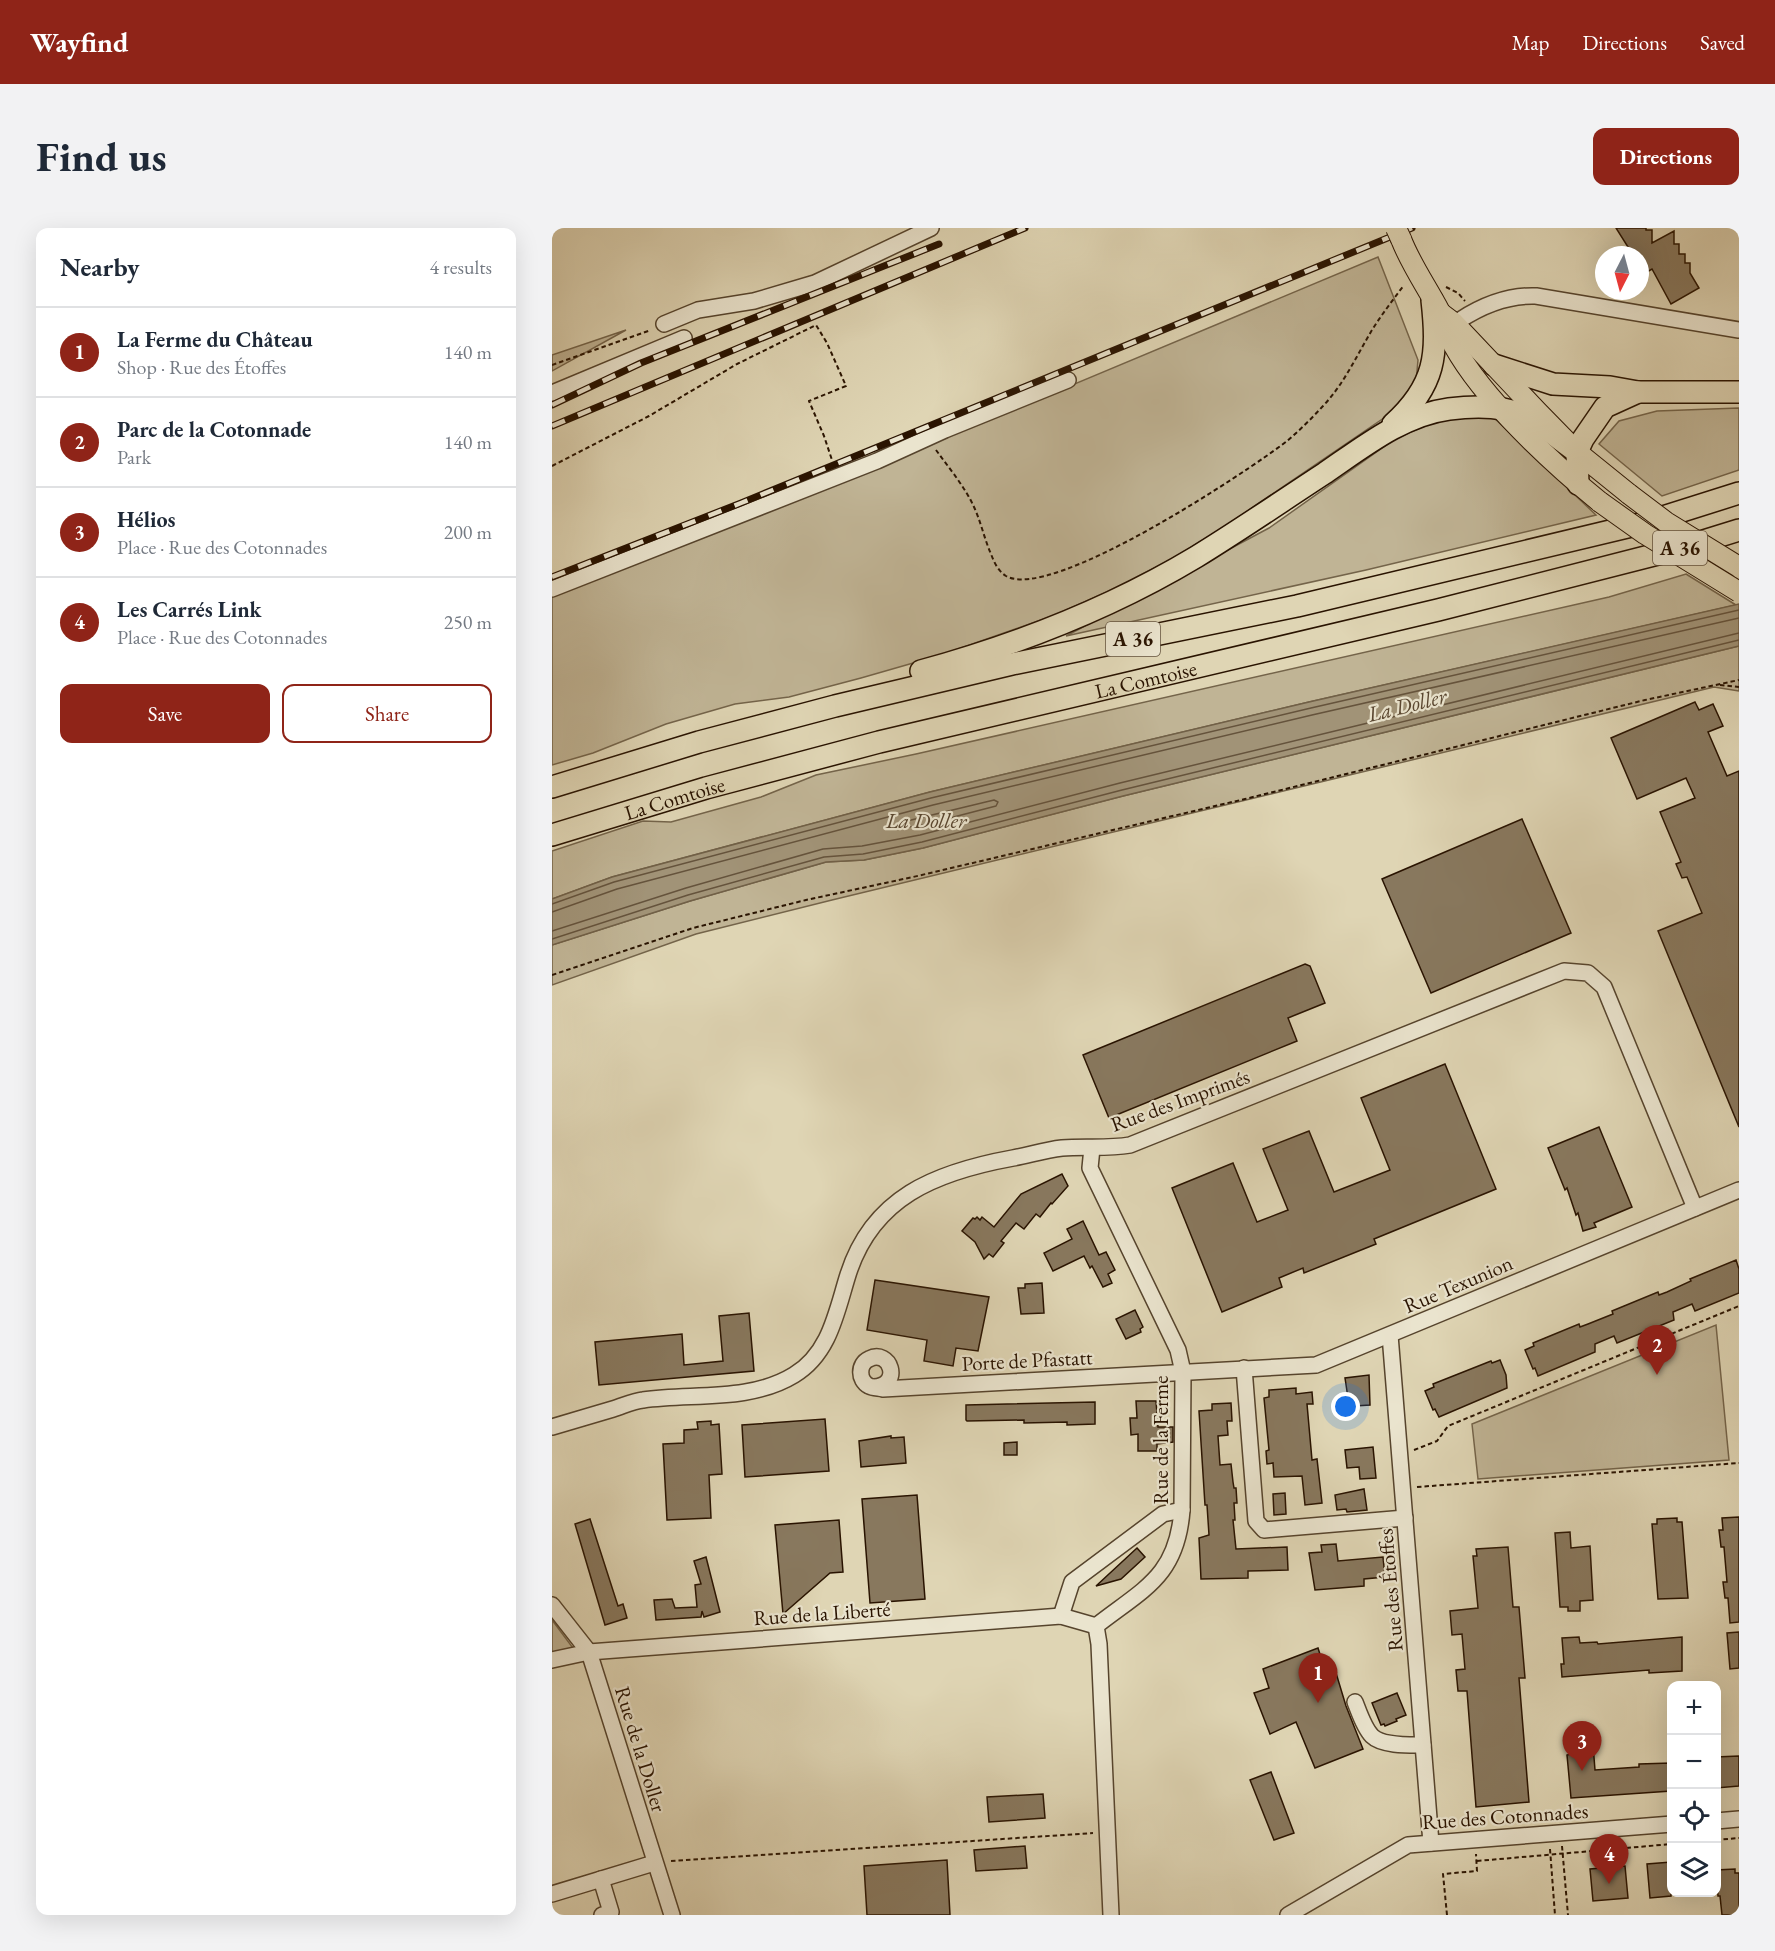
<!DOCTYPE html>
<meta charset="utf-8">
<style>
body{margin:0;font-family:"EB Garamond",serif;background:#f2f2f3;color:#1f2937}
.controls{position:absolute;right:18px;bottom:18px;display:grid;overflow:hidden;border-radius:12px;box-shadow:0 6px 24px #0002}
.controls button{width:54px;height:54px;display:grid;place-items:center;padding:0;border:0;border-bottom:2px solid #e0e1e3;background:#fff;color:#1f2937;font:30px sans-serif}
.compass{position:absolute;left:1043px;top:18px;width:54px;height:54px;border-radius:50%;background:#fff;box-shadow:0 6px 24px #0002;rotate:186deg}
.you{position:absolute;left:794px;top:1179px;width:21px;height:21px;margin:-15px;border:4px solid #fff;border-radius:50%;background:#1a73e8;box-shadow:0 0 0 9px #1a73e833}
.badge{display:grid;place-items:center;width:39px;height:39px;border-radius:50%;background:#8f2418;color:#fff;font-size:20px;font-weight:700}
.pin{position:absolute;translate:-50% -50px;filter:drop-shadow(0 2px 3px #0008)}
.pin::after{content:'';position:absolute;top:32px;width:21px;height:18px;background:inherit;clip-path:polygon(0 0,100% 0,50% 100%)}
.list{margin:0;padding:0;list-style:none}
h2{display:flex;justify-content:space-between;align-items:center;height:78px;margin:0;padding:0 24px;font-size:26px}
h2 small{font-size:20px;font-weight:400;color:#747a83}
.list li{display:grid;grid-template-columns:39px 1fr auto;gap:18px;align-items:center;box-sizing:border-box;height:90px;padding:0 24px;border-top:2px solid #e0e1e3}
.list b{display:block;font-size:22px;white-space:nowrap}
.list p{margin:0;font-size:20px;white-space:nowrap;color:#747a83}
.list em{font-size:20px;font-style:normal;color:#747a83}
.actions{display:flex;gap:12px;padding:18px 24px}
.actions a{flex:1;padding:14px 0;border:2px solid #8f2418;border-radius:12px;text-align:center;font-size:21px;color:#8f2418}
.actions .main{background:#8f2418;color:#fff}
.icon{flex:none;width:33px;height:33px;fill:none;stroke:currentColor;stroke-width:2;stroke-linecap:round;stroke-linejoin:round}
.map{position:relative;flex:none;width:1187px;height:1687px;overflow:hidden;border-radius:12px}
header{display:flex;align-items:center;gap:36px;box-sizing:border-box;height:84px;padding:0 30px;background:#8f2418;color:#fff}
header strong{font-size:28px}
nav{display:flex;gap:33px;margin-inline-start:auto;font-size:21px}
.intro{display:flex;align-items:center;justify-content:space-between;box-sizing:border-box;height:144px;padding:0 36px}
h1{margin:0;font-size:42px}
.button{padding:15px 27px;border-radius:12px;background:#8f2418;color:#fff;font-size:21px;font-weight:700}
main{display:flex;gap:36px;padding:0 36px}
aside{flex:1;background:#fff;border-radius:12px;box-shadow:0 6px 24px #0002}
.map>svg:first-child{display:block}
</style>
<header>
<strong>Wayfind</strong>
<nav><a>Map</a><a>Directions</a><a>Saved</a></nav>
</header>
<div class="intro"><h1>Find us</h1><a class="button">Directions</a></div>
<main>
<aside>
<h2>Nearby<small>4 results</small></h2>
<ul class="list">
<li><span class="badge">1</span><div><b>La Ferme du Château</b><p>Shop · Rue des Étoffes</p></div><em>140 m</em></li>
<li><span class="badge">2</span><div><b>Parc de la Cotonnade</b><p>Park</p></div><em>140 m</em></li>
<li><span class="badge">3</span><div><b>Hélios</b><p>Place · Rue des Cotonnades</p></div><em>200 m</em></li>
<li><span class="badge">4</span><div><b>Les Carrés Link</b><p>Place · Rue des Cotonnades</p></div><em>250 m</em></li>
</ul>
<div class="actions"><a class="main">Save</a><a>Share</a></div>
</aside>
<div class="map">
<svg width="1187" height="1687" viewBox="0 0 1187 1687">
<rect width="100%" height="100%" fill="#dfd5b4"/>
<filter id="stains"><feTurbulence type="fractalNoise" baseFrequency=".00333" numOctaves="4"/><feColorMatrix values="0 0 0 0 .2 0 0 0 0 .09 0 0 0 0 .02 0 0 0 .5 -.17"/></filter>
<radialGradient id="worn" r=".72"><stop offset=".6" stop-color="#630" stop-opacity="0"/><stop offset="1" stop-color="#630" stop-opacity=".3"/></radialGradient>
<g fill="#c0b495" stroke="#74644a" stroke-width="1.5">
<path d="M826,29l40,103 -2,22 -19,27 -176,120 -49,30 -65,33 -52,23 -114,40 -80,23 -72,19 -54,7 -69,20 -73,29 -41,12v-173l415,-163z"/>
<path d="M74,102l-74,41v-16z"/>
<path d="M1187,180v62l-77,26 -63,-52 20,-23 38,-10z"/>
<path d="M939,187l105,100 -230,55 -300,66 203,-108 126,-89 45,-20z"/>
<path d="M1134,346l50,31 -427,97 -379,90 -318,85 -60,22v-48l91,-30 28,1 90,-25 55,-22 100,-21 693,-157z"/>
<path d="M1187,418v45l-25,-4 -882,213 -136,34 -144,51v-40l138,-44 136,-39 38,-2 59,-12 200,-52z"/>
<path d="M1164,1097l13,135 -251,19 -6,-55z"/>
<path d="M0,1392l21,28 -21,6z"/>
</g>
<path fill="#a19377" stroke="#716047" stroke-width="1.5" d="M1187,376v42l-616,150 -200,52 -59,12 -38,2 -136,39 -138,44v-46l60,-22 318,-85 379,-90z"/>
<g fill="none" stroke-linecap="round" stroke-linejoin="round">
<g stroke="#65533c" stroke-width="1.5">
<path d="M442,572l4,2 -2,4 -77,20 -11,1 -3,-2 2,-4z"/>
<path d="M0,676l62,-22 317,-84 380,-90 428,-98"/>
<path d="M0,684l65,-23 316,-84 379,-90 427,-97"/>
<path d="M0,703l134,-43 137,-39 39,-3 58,-11 200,-52 619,-150"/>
<path d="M0,711l136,-44 136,-38 39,-3 59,-12 200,-52 617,-150"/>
</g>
</g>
<g fill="#88785e" stroke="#291300" stroke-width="1.5">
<path d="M1064,0h30v2h6v13l22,-12v13h5v10h6v9h5v10l9,15 -28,16 -19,-35 -12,7v-21h-7z"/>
<path d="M1143,474l4,8 14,-6 10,22 -15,6 19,44 12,-5v356l-81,-196 44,-18 -15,-36 -5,1 -6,-14 5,-2 -21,-50 35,-14 -9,-20 -49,21 -26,-61z"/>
<path d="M970,591l49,114 -140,60 -49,-114z"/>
<path d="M753,736l5,2 15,37 -37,15 9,23 -188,77 -26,-63z"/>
<path d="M893,836l51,125 -122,50 2,5 -72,29 -1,-5 -24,10 3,9 -60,25 -50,-124 61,-25 24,59 31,-12 -25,-61 46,-18 25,61 56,-22 -29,-72z"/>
<path d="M1047,899l33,80 -38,16 2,4 -13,4 -5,-18 -2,2 -9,-27 -2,2 -17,-42z"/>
<path d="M510,946l6,12 -16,18 -1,-1 -11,14 -4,-3 -12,15 -8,-6 -15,18 3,2 -11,14 -4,-3 -5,5 -9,-17 -13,-11 11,-13 2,1 2,-2 3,3 2,-3 12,10 27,-33z"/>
<path d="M531,993l16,34 7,-3 9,18 -7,4 4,9 -9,4 -11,-21 -2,2 -6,-12 -31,15 -9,-18 28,-14 -5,-10z"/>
<path d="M1184,1032l3,9v24l-44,18 -3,-7 -19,8 1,8 -57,23 -3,-7 -19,8v8l-57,24 -3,-8 -2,1 -8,-19 9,-4 -1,-3 46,-19 1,3 8,-3 25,-10 -1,-3 46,-19 1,3 8,-3 24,-11 -1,-2z"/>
<path d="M323,1052l114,17 -11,54 -22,-3 -3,18 -29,-5 3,-21 -60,-10z"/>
<path d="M490,1055l2,30 -23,1 -3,-26h7v-4z"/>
<path d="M583,1082l8,17 -3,2 1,3 -15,7 -10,-20z"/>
<path d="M197,1085l5,58 -155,14 -4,-43 87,-8 2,31 39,-4 -4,-45z"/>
<path d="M948,1132l6,15 1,13 -68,29 -4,-8 -2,1 -8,-19 9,-4 -1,-3 58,-23 1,2z"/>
<path d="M817,1147l1,30 -15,1 -1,-9 -6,1 -3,-20z"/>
<path d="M744,1160v6l16,-2 1,12h-6l5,56 5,-1 5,44 -17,2 -3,-29 -28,1 -1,-14 -6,1 -1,-13 3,-1 -5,-52 5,-1v-7z"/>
<path d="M584,1173h20l2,26h15v15l-16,2v7h-19v-17l-7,1 -1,-17h7z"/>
<path d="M543,1174v22l-28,1v-3l-43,1v-3l-57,1 -1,-1v-15z"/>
<path d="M679,1175l1,18h-5l1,14 -10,1 2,29 11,-1 2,18 1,6h2l1,15h-3l1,17h-2l3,29 51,-2 1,23 -40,1v7l-47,1 -2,-41 10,-3 -2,-30h-2l-6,-94 13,-1v-6z"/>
<path d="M273,1191l4,52 -84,6 -3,-52z"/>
<path d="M159,1193v4l8,-1 3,50 -13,1 2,43 -44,2 -4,-76 21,-1v-13l14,-1 -1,-7z"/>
<path d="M339,1208v2l13,-1 2,26 -45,4 -2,-26z"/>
<path d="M465,1214v13h-13v-12z"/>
<path d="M821,1219l3,31 -16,1 -1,-12 -12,1 -2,-18z"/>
<path d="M812,1261l3,21 -20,2 -1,-3 -9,1 -2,-15z"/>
<path d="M733,1265l1,21 -12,1 -1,-21z"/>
<path d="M365,1267l8,104 -55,4 -8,-104z"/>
<path d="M1187,1289v105l-9,1 -2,-25h-3l-2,-16h4l-3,-35h-3l-2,-17h4l-1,-12z"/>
<path d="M1125,1290v4h5l6,76 -30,1 -6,-75h5v-5z"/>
<path d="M38,1291l28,87 5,-2 4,14 -22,7 -30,-101z"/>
<path d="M287,1292l4,52 -13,1 -47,41 -8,-89z"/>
<path d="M1018,1304l1,16 19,-2 3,54 -13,1v10h-12v-4h-8l-5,-74z"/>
<path d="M784,1316l2,17 45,-4 2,20 -21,2v7l-49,4 -6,-37 13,-1 -1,-7z"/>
<path d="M956,1319l5,60h6l6,71h-6l10,124 -53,5 -9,-116h-9l-2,-21 9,-1 -3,-35 -10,1 -2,-24 28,-3 -5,-52h4l-1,-7z"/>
<path d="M585,1320l8,9 -24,22 -25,7z"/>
<path d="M154,1329l14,55 -16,5 -2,-6 -1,6 -45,3 -2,-20 18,-1 3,9 22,-1 -2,-22 6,-1 -7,-23z"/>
<path d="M1187,1404v36l-9,1 -3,-36z"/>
<path d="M1027,1409l1,6 17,-1 1,2 84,-7v34l-33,2v-3l-87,7 -1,-13h3l-2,-26z"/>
<path d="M766,1420l6,19 9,-4 13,43 17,43 -48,19 -19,-46 -26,12 -16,-41 15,-5 -6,-19z"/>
<path d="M845,1465l9,22 -10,4 1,2 -12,5 -1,-2 -3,1 -9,-22z"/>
<path d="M1041,1517l2,25 44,-3v-3l32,-1v28l-100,7 -4,-43 4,-1v-7z"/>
<path d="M1187,1528v30l-23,2v-31z"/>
<path d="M719,1544l23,61 -20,7 -24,-60z"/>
<path d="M491,1566l2,24 -56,4 -2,-25z"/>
<path d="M473,1618l2,22 -51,3 -2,-21z"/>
<path d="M395,1632l3,55h-83l-3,-49z"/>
<path d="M1119,1634v34l-21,2 -3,-34z"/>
<path d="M1073,1638l3,32 -35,3 -3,-32z"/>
<path d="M1183,1641v4h4v42h-17l-2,-19h-2l-2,-26z"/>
</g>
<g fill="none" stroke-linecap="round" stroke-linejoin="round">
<g stroke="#56442d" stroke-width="18">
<g id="minor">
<path d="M908,92c23,-15 48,-25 76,-24l203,34"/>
<path d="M112,96l34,-14 56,-9 61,-18 116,-55"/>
<path d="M0,165l132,-55"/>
<path d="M0,361l325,-128 68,-31 123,-50"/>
<path d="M540,920l-2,20 88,182 5,22 -1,138c-5,67 -39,79 -86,116l3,18 12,271"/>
<path d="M838,1107l41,508"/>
<path d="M692,1140l12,153 8,9 141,-12"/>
<path d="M322,1159c29,-2 16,-39 -5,-28 -11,5 -11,21 0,27 4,2 10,2 14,3l433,-24 423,-175"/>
<path d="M0,1199c20,-6 41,-12 61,-18 10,-3 20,-8 30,-9 50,-7 107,2 151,-25 35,-21 42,-61 53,-97 24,-81 89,-106 166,-120 16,-3 32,-8 49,-10 22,-2 45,1 68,-3l434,-174 24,2 16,14 91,221"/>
<path d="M0,1377l37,47 83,263"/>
<path d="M509,1388l11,-34 91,-68 19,-4"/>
<path d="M0,1432l37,-8 472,-36 35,10"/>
<path d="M803,1474c4,10 9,26 17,34 10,10 38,9 51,9"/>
<path d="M1164,1593l23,-2"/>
<path d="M49,1651l10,33 -9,3"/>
<path d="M0,1666l102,-31"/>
<path d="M736,1687l120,-70 264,-21"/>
</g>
</g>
<g stroke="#291300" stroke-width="22">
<g id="major">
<path d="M849,11c10,26 26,48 39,73 6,10 8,23 14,34 30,54 98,117 146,156"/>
<path d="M890,86l12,9 83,88 40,41 52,42"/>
</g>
</g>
<g stroke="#291300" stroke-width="24">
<g id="highway">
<path d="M942,137l59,19 57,3 28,5h101"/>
<path d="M841,196c43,-39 45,-70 39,-124"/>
<path d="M1026,256l-1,-32 6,-13 22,-32 33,-15"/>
<path d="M369,443c95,-26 190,-63 275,-114 44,-27 86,-56 129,-84 38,-26 78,-58 124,-64 24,-3 54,-4 76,7 18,9 35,24 52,36"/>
<path d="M0,559l147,-45 136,-36 177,-42 285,-58 347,-83 95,-30"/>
<path id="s1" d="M0,607l154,-47 173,-46 559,-132 243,-62 58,-18"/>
</g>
</g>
<g stroke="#291300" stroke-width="2" stroke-dasharray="4.5 3" stroke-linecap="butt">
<path d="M894,59l12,6 7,8"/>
<path d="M0,137l99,-35"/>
<path d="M384,222c13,18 29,37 38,57 7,15 10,31 17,47 3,8 7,17 15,22 45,26 241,-104 281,-135 13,-11 25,-23 36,-35 21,-22 34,-51 49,-76 10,-16 21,-30 32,-45"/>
<path d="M0,238l97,-50 88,-52 79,-39 11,18 19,43 -37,15 15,35 8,24"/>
<path d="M1168,457l19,2"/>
<path d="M0,747l141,-47 113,-28 107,-23 332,-78 400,-99 94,-20"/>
<path d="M862,1222l23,-9 11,-15 291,-120"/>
<path d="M865,1259l322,-24"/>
<path d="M1164,1612l23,-2"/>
<path d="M1010,1618l6,69"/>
<path d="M998,1621l5,66"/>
<path d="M119,1633l422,-28"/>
<path d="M925,1633l195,-17"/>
<path d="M895,1687l-4,-41 34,-3 -1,-17"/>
</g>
<use href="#minor" stroke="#eae4ce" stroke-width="15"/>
<use href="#major" stroke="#dfd5b4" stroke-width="20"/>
<use href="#highway" stroke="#dfd5b4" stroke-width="21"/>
<g stroke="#291300" stroke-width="7">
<g id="rail">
<path d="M0,177l89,-42 298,-119"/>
<path d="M0,198l473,-198"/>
<path d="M0,349l189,-74 671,-275"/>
</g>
</g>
<use href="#rail" stroke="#eae4ce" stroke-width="4.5" stroke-dasharray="14" stroke-linecap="butt"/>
<g stroke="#291300" stroke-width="22" stroke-linecap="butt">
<g id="major-bridge">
<path d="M844,0l5,11"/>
<path d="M1077,266l37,28 73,45"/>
<path d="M1048,274l45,32 94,58"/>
</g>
</g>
<use href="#major-bridge" stroke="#dfd5b4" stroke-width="20"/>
</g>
<g text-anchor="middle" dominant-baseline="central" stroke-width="4.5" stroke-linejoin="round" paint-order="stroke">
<g fill="#eae4ce" stroke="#63523e" stroke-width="1.5">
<rect x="1101" y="303" width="54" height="34" rx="4.5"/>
<rect x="554" y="394" width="54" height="34" rx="4.5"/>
</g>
<g font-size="20" font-weight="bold" fill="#291300">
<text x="1128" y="320">A 36</text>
<text x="581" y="411">A 36</text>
</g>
<g font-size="21" fill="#291300" stroke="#eae4ce">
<text stroke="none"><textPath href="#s1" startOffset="614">La Comtoise</textPath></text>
<text stroke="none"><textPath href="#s1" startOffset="128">La Comtoise</textPath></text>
<text transform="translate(628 872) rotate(-20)">Rue des Imprimés</text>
<text transform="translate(906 1056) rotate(-23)">Rue Texunion</text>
<text transform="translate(475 1132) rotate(-3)">Porte de Pfastatt</text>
<text transform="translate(608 1212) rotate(-90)">Rue de la Ferme</text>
<text transform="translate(838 1362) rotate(-95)">Rue des Étoffes</text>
<text transform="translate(270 1385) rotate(-4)">Rue de la Liberté</text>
<text transform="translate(89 1521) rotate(73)">Rue de la Doller</text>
<text transform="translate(953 1588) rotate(-4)">Rue des Cotonnades</text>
</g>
<g font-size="22" font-style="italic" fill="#594630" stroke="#eae4ce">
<text transform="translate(855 477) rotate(-14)">La Doller</text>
<text x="374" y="592">La Doller</text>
</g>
</g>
<rect width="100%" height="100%" filter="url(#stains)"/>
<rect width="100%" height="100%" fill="url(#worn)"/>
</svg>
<div class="controls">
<button>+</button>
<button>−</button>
<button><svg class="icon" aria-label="locate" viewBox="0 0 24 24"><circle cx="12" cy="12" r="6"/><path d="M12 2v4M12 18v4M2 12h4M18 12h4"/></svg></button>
<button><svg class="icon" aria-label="layers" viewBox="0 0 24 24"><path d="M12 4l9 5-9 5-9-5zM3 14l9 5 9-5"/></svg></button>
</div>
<svg class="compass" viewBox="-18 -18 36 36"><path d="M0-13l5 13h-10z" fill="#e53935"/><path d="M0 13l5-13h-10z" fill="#747a83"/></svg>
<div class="you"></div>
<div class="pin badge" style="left:766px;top:1475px">1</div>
<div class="pin badge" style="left:1105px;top:1147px">2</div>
<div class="pin badge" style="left:1030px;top:1543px">3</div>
<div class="pin badge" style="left:1057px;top:1656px">4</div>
</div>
</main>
